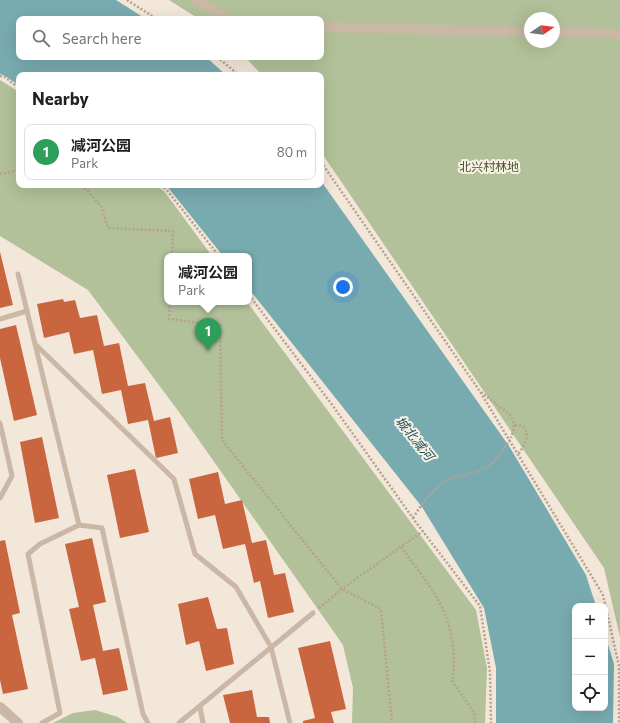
<!DOCTYPE html>
<meta charset="utf-8">
<style>
body{margin:0;font-family:Commissioner,"Noto Sans SC",sans-serif;background:#f6f6f6;color:#202124}
.controls{position:absolute;right:12px;bottom:12px;display:grid;overflow:hidden;border-radius:8px;box-shadow:0 4px 16px #0002}
.controls button{width:36px;height:36px;display:grid;place-items:center;padding:0;border:0;border-bottom:1px solid #e0e0e0;background:#fff;color:#202124;font:20px sans-serif}
.compass{position:absolute;left:524px;top:12px;width:36px;height:36px;border-radius:50%;background:#fff;box-shadow:0 4px 16px #0002;rotate:77deg}
.you{position:absolute;left:343px;top:287px;width:14px;height:14px;margin:-10px;border:3px solid #fff;border-radius:50%;background:#1a73e8;box-shadow:0 0 0 6px #1a73e833}
.badge{display:grid;place-items:center;width:26px;height:26px;border-radius:50%;background:#1a73e8;color:#fff;font-size:13px;font-weight:700}
.pin{position:absolute;translate:-50% -33px;filter:drop-shadow(0 1px 2px #0008)}
.pin::after{content:'';position:absolute;top:21px;width:14px;height:12px;background:inherit;clip-path:polygon(0 0,100% 0,50% 100%)}
.popup{position:absolute;left:164px;top:253px;width:88px;height:52px;box-sizing:border-box;display:grid;place-content:center;border-radius:8px;background:#fff;filter:drop-shadow(0 1px 3px #0005);font-size:13px;white-space:nowrap;color:#757577}
.popup b{font-size:15px;color:#202124}
.popup::after{content:'';position:absolute;left:50%;top:100%;margin-left:-8px;border:8px solid transparent;border-top-color:#fff}
.list{margin:0;padding:0;list-style:none}
h2{display:flex;justify-content:space-between;align-items:center;height:52px;margin:0;padding:0 16px;font-size:17px}
h2 small{font-size:13px;font-weight:400;color:#757577}
.list li{display:grid;grid-template-columns:26px 1fr auto;gap:12px;align-items:center;box-sizing:border-box;height:56px;margin:0 8px 8px;padding:0 8px;border:1px solid #e0e0e0;border-radius:8px}
.list b{display:block;font-size:15px;white-space:nowrap}
.list p{margin:0;font-size:13px;white-space:nowrap;color:#757577}
.list em{font-size:13px;font-style:normal;color:#757577}
.icon{flex:none;width:22px;height:22px;fill:none;stroke:currentColor;stroke-width:2;stroke-linecap:round;stroke-linejoin:round}
.map{position:relative;flex:none;width:620px;height:723px;overflow:hidden}
.search{position:absolute;background:#fff;box-shadow:0 4px 16px #0002;left:16px;top:16px;width:308px;height:44px;display:flex;align-items:center;gap:10px;box-sizing:border-box;padding:0 14px;border-radius:8px;color:#757577;font-size:15px}
.panel{position:absolute;background:#fff;box-shadow:0 4px 16px #0002;left:16px;top:72px;width:308px;height:116px;border-radius:8px}
.map>svg:first-child{display:block}
</style>
<div class="map">
<svg width="620" height="723" viewBox="0 0 620 723">
<rect width="100%" height="100%" fill="#f2e7d9"/>
<g fill="#b2c199" fill-rule="evenodd">
<path d="M169,0h451v637l-16,-69 -283,-416v-77h-59l-17,-18h76v-38h-122zM530,18h24v24h-24z"/>
<path d="M0,80l19,12v93h136l9,6 48,65h-45v46h80l229,308 11,58 -2,55h-133l1,-35 -10,-43 -164,-233 -91,-122 -88,-54z"/>
<path d="M95,710l23,7 9,6h-74l20,-10z"/>
</g>
<g fill="#78abb0">
<path d="M0,0h116l30,19h-127v38h187l20,18h-207v10l-14,-9 -5,-2z"/>
<path d="M321,181l188,265 77,129 10,31h-21v102h30v-73l9,29 -1,59h-117v-55l-12,-60 -62,-101 -173,-218v-33h-26l-57,-71h155z"/>
</g>
<g fill="#c96640">
<path d="M0,252l13,53 -13,3z"/>
<path d="M63,299l1,3 11,-2 5,18 17,-3 7,31 15,-3 9,43 17,-3 9,38 16,-4 8,36 -22,5 -8,-38 -20,4 -7,-34 -19,4 -9,-44 -19,4 -5,-22 -25,6 -7,-34z"/>
<path d="M16,325l21,90 -23,6 -14,-63v-29z"/>
<path d="M42,437l17,81 -24,5 -15,-81z"/>
<path d="M135,469l14,63 -29,6 -13,-63z"/>
<path d="M218,472l7,32 17,-4 10,43 14,-3 8,35 11,-2 9,39 -26,6 -8,-37 -6,2 -9,-39 -22,5 -8,-34 -17,4 -9,-40z"/>
<path d="M92,538l14,64 -13,3 10,46 16,-3 9,42 -25,5 -8,-37 -14,3 -12,-52 10,-2 -14,-63z"/>
<path d="M5,540l15,73 -8,2 16,74 -25,5 -3,-14v-139z"/>
<path d="M208,597l9,32 10,-1 7,36 -28,7 -7,-30 -13,4 -8,-41z"/>
<path d="M330,641l16,68 -15,3 3,11h-31v-2l12,-3 -17,-70z"/>
<path d="M252,690l5,27h12l1,6h-40l-7,-28z"/>
</g>
<g fill="none" stroke-linecap="round" stroke-linejoin="round">
<g stroke="#b6a18f" stroke-width="2.5" stroke-dasharray="2 2" stroke-linecap="butt">
<path d="M127,0l30,19"/>
<path d="M217,57l22,18"/>
<path d="M0,76l5,1 14,11"/>
<path d="M321,162l158,228 124,205 16,71v57"/>
<path d="M0,174l19,-4"/>
<path d="M82,185l19,21 7,22 65,3 -1,25"/>
<path d="M161,185l5,4 53,67"/>
<path d="M249,295l84,111 82,115 65,85 10,66 1,51"/>
<path d="M170,302l-1,17 51,6 2,115 120,149 39,20 11,114"/>
<path d="M481,392l29,23c6,8 4,14 1,23"/>
<path d="M515,425c19,0 11,20 3,29"/>
<path d="M413,518c10,-16 20,-30 38,-40"/>
<path d="M401,547c15,21 34,43 44,67 8,20 11,47 7,67l22,31 1,11"/>
<path d="M319,608l23,-19 81,-58"/>
</g>
<g stroke="#cab7a5" stroke-width="5">
<path d="M18,274l61,251 23,3 41,186 5,9"/>
<path d="M0,319l27,-8"/>
<path d="M36,345l138,134 21,75 41,33 35,60 19,76"/>
<path d="M0,423l12,53 -12,22"/>
<path d="M200,707l3,16"/>
<path d="M42,723l18,-10 -32,-159 12,-10 39,-19"/>
<path d="M179,723l134,-110"/>
</g>
<g stroke="#cab7a5" stroke-width="10">
<path d="M196,0l31,19"/>
<path d="M321,27l209,5"/>
<path d="M554,32l66,2"/>
<path d="M0,707l18,16"/>
</g>
<path stroke="#b6a18f" stroke-width="2.5" stroke-dasharray="2 2" stroke-linecap="butt" d="M451,478c36,-8 39,-7 60,-40"/>
</g>
<g text-anchor="middle" dominant-baseline="central" stroke-width="4" stroke-linejoin="round" paint-order="stroke">
<g font-size="12" fill="#43542a" stroke="#faf1e6">
<text x="489" y="166">北兴村林地</text>
</g>
<g font-size="13" font-style="italic" fill="#1b5258" stroke="#faf1e6">
<text transform="translate(415 438) rotate(51)">城北减河</text>
</g>
</g>
</svg>
<div class="controls">
<button>+</button>
<button>−</button>
<button><svg class="icon" aria-label="locate" viewBox="0 0 24 24"><circle cx="12" cy="12" r="6"/><path d="M12 2v4M12 18v4M2 12h4M18 12h4"/></svg></button>
</div>
<svg class="compass" viewBox="-18 -18 36 36"><path d="M0-13l5 13h-10z" fill="#e53935"/><path d="M0 13l5-13h-10z" fill="#757577"/></svg>
<div class="you"></div>
<div class="pin badge" style="left:208px;top:351px;background:#2e9e5b">1</div>
<div class="popup"><b>减河公园</b>Park</div>
<div class="search"><svg class="icon" aria-label="search" viewBox="0 0 24 24"><circle cx="10" cy="10" r="6"/><path d="M15 15l6 6"/></svg>Search here</div>
<section class="panel">
<h2>Nearby<small></small></h2>
<ul class="list">
<li><span class="badge" style="background:#2e9e5b">1</span><div><b>减河公园</b><p>Park</p></div><em>80 m</em></li>
</ul>
</section>
</div>
